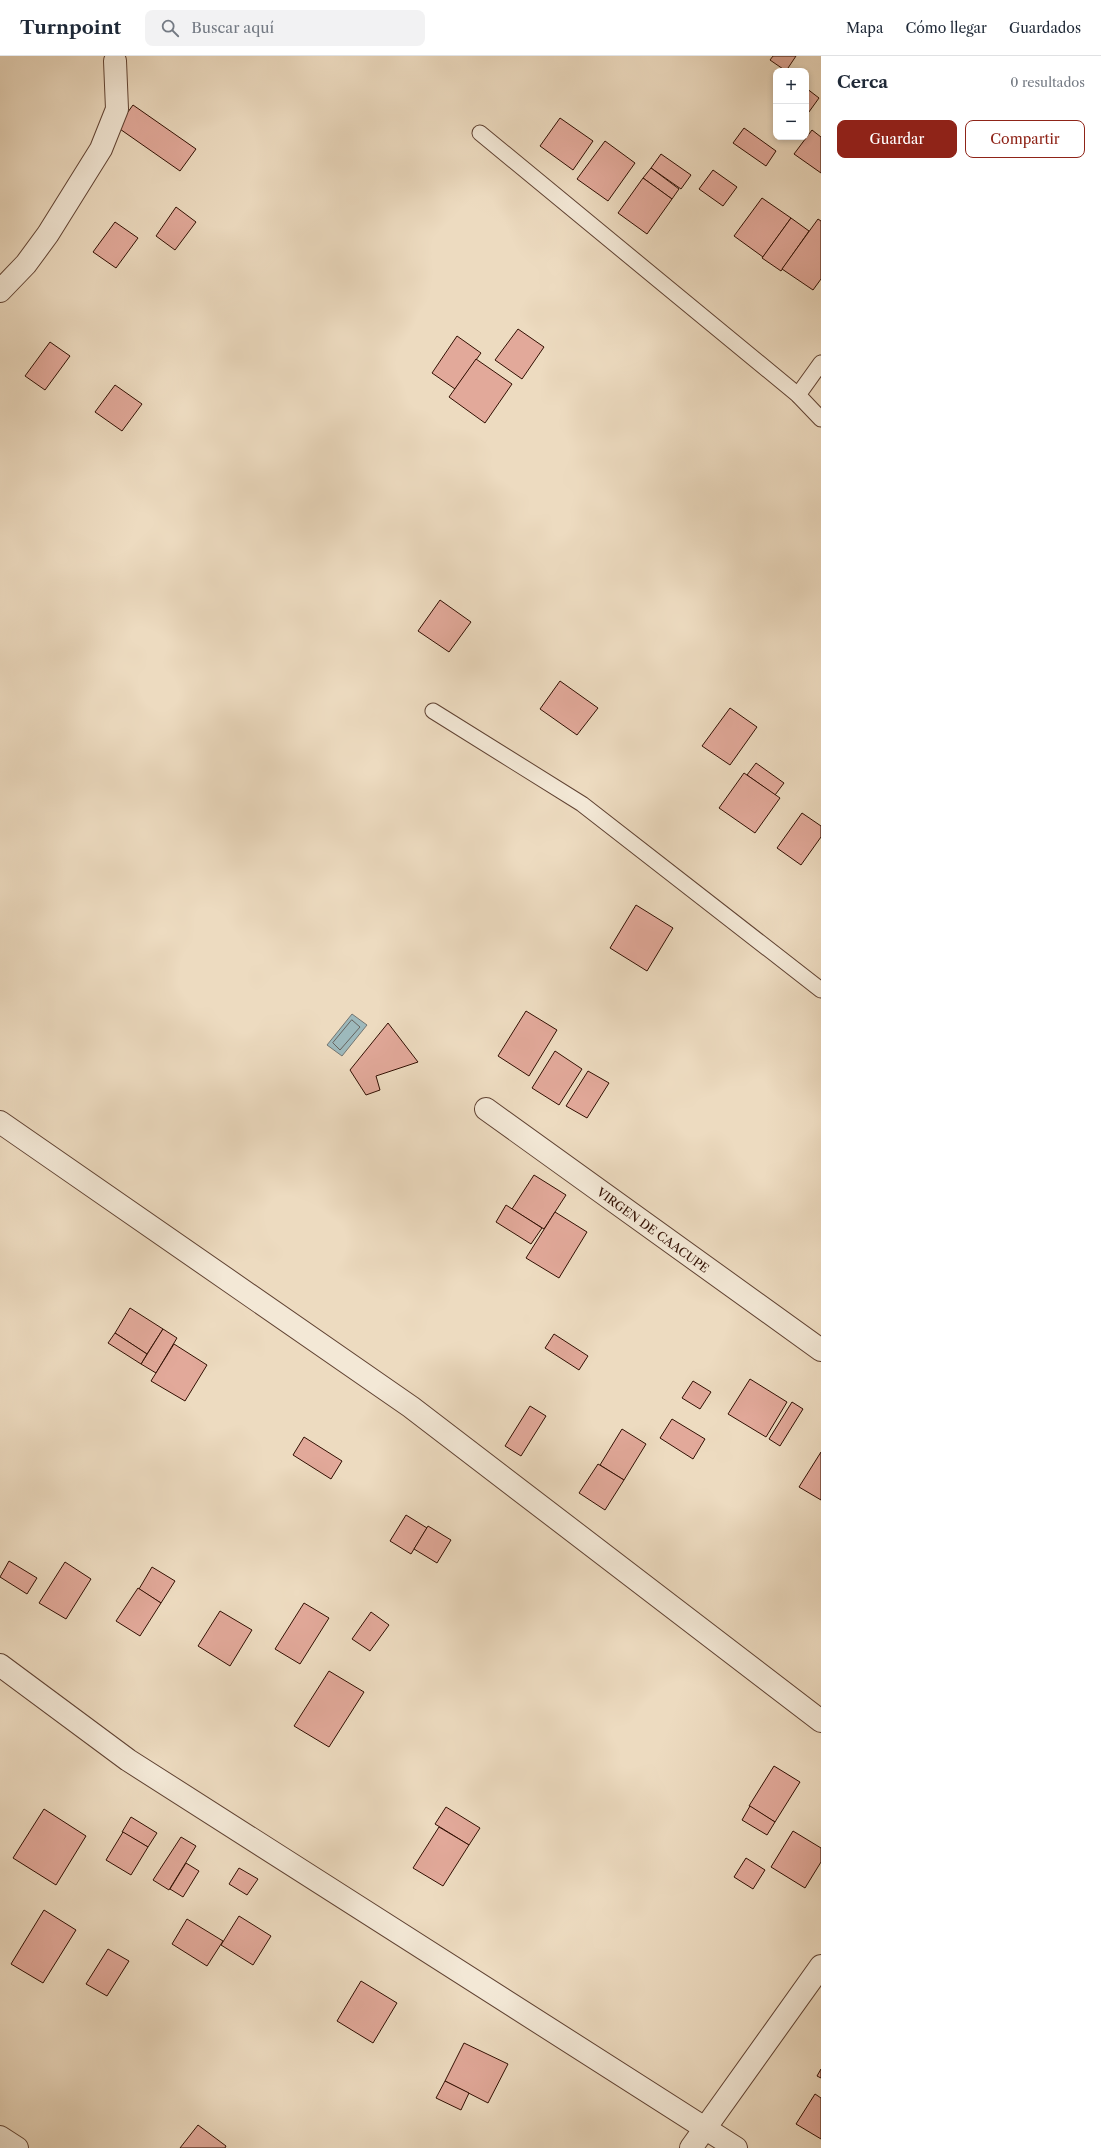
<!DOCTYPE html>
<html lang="es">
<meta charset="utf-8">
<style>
body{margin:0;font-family:"Libre Caslon Text",serif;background:#f2f2f3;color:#1f2937}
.controls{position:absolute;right:12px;top:12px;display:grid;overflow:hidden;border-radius:8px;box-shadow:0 2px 6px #0003}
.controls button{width:36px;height:36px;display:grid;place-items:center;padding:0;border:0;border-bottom:1px solid #e0e1e3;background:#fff;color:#1f2937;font:20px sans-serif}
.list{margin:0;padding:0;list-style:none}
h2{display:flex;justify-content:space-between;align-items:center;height:52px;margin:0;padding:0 16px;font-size:17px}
h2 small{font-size:13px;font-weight:400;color:#747a83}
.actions{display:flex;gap:8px;padding:12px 16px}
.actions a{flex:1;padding:9px 0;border:1px solid #8f2418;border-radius:8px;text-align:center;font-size:14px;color:#8f2418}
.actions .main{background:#8f2418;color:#fff}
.icon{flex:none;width:22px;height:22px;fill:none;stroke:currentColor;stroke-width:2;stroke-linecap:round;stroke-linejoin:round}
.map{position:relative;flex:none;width:821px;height:2092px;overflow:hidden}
header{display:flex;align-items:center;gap:24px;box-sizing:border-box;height:56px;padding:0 20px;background:#fff;border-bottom:1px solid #e0e1e3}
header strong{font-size:19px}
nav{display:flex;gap:22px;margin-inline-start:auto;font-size:14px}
.search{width:280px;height:36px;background:#f2f2f3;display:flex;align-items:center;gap:10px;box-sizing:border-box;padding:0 14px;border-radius:8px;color:#747a83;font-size:15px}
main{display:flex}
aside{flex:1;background:#fff}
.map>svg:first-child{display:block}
</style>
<header>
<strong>Turnpoint</strong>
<div class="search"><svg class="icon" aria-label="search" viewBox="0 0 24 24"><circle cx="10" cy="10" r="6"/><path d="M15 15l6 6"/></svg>Buscar aquí</div>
<nav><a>Mapa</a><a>Cómo llegar</a><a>Guardados</a></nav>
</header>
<main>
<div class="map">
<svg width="821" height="2092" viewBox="0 0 821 2092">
<rect width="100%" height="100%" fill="#eddbc0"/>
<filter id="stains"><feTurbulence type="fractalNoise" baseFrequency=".005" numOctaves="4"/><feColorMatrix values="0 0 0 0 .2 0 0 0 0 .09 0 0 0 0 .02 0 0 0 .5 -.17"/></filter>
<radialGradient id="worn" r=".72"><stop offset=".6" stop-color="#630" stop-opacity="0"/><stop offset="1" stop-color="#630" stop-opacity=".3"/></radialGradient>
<path fill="#9db9bc" stroke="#727572" d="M352,958l15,11 -25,31 -15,-11z"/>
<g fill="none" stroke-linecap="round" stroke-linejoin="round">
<path stroke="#67645f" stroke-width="1" d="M352,964l8,7 -20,23 -7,-7z"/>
</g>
<g fill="#e2a99a" stroke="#310f02">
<path d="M773,0h23l-10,15 -16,-11z"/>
<path d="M806,32l13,10 -13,18z"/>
<path d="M133,49l63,44 -16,22 -63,-44z"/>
<path d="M560,62l33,23 -20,29 -33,-24z"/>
<path d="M744,72l32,23 -10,15 -33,-23z"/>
<path d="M812,74l9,7v36l-27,-19z"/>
<path d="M605,85l30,22 -27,38 -31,-22z"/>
<path d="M661,98l30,21 -10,14 -30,-21z"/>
<path d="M651,112l28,21 -7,10 -29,-21z"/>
<path d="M713,114l24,17 -14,19 -24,-17z"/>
<path d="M643,122l29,21 -25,35 -29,-21z"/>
<path d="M762,142l29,20 -28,39 -29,-21z"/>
<path d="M176,151l20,15 -21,28 -19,-14z"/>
<path d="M791,162l18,13 -28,40 -19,-13z"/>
<path d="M818,163l3,2v58l-8,11 -31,-21z"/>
<path d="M115,166l23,16 -22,30 -23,-16z"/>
<path d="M518,273l26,18 -22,32 -27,-19z"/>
<path d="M457,280l24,17 -26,36 -23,-16z"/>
<path d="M50,286l20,14 -25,34 -20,-14z"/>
<path d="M476,303l36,25 -27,39 -36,-26z"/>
<path d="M115,329l27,19 -20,27 -27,-19z"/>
<path d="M440,544l31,22 -22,30 -31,-21z"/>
<path d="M560,625l38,27 -21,27 -37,-26z"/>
<path d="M730,652l27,19 -27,38 -28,-19z"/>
<path d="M756,707l28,20 -9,12 -28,-20z"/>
<path d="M744,717l36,25 -25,35 -36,-25z"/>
<path d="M802,757l19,13v11l-20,28 -24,-17z"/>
<path d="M636,849l37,23 -26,43 -37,-23z"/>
<path d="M526,955l31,19 -28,46 -31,-20z"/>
<path d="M388,967l30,39 -42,14 4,14 -14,5 -16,-25z"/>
<path d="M555,995l27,18 -23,36 -27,-17z"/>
<path d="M588,1015l21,12 -22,35 -21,-12z"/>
<path d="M534,1119l32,20 -22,34 -32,-20z"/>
<path d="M506,1149l36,23 -11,16 -35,-22z"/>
<path d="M555,1156l32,20 -28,46 -33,-20z"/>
<path d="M130,1252l33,21 -16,25 -32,-21z"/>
<path d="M163,1273l14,9 -21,35 -15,-9z"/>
<path d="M115,1277l32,21 -6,10 -33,-21z"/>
<path d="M554,1278l34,22 -9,14 -34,-22z"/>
<path d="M174,1288l33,21 -22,36 -34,-20z"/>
<path d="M750,1323l37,23 -21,35 -38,-23z"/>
<path d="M693,1325l18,11 -11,17 -18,-11z"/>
<path d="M792,1346l11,7 -23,37 -11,-7z"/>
<path d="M530,1350l16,10 -25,40 -16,-10z"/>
<path d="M672,1363l33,20 -12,20 -33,-21z"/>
<path d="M622,1373l24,15 -22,36 -24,-15z"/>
<path d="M304,1381l38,24 -11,18 -38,-24z"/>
<path d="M821,1396v48l-22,-13z"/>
<path d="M598,1408l26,16 -19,30 -26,-17z"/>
<path d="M406,1459l21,13 -16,26 -21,-13z"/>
<path d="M428,1470l23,14 -14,23 -23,-14z"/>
<path d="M9,1505l28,17 -10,16 -27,-17z"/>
<path d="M65,1506l26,17 -25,40 -27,-16z"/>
<path d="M152,1511l23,14 -14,22 -22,-14z"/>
<path d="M138,1532l23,15 -21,33 -24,-15z"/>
<path d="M304,1547l25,15 -29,46 -25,-15z"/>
<path d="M220,1555l32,19 -22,36 -32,-20z"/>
<path d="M371,1556l18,13 -19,26 -18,-12z"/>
<path d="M329,1615l35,21 -35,55 -35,-21z"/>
<path d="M774,1710l26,16 -25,40 -26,-16z"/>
<path d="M750,1750l25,16 -8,13 -25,-15z"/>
<path d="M446,1751l34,21 -11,17 -34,-21z"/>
<path d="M44,1753l42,27 -30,49 -43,-27z"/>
<path d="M131,1761l26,16 -9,14 -26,-15z"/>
<path d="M439,1771l30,18 -26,41 -30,-18z"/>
<path d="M793,1775l28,17v14l-16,26 -34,-21z"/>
<path d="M123,1776l25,15 -17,28 -25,-15z"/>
<path d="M181,1781l15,9 -27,44 -16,-10z"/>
<path d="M746,1802l19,12 -12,19 -19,-12z"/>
<path d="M186,1807l13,8 -16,26 -13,-8z"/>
<path d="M239,1812l19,11 -11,16 -18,-11z"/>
<path d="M44,1854l32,20 -33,53 -32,-19z"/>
<path d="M239,1860l32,20 -18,29 -32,-20z"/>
<path d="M187,1863l36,22 -16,25 -35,-22z"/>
<path d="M108,1893l21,12 -22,35 -21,-12z"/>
<path d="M361,1925l36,22 -24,40 -36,-22z"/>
<path d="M464,1987l44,21 -20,39 -43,-22z"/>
<path d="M821,2013v9l-4,-2z"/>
<path d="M445,2025l24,12 -8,17 -25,-12z"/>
<path d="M815,2038l6,4v41l-25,-15z"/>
<path d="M198,2069l28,21 -1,2h-45z"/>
</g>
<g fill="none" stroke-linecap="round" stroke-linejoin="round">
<g stroke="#604232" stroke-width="17">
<g id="lane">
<path d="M480,77l318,262 23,24"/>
<path d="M798,339l23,-32"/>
<path d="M433,655l149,93 239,186"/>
</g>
</g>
<g stroke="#604232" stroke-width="24">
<g id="street">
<path d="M0,235l26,-27 22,-30 53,-85 16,-40 -2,-48"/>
<path d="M486,1053l335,241"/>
<path d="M0,1066l411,285 410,314"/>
<path d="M0,1609l128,95 608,388"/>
<path d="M0,2081l17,11"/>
<path d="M691,2092l130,-182"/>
</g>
</g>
<use href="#lane" stroke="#f3e8d6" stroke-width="15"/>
<use href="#street" stroke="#f3e8d6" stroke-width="22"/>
</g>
<g text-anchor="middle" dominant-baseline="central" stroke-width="3" stroke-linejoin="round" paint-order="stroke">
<g font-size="12" fill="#310f02" stroke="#f3e8d6">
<text transform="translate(653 1174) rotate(36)">VIRGEN DE CAACUPE</text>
</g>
</g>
<rect width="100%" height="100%" filter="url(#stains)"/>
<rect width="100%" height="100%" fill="url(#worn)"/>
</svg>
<div class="controls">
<button>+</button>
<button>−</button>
</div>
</div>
<aside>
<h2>Cerca<small>0 resultados</small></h2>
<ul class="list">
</ul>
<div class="actions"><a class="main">Guardar</a><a>Compartir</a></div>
</aside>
</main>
